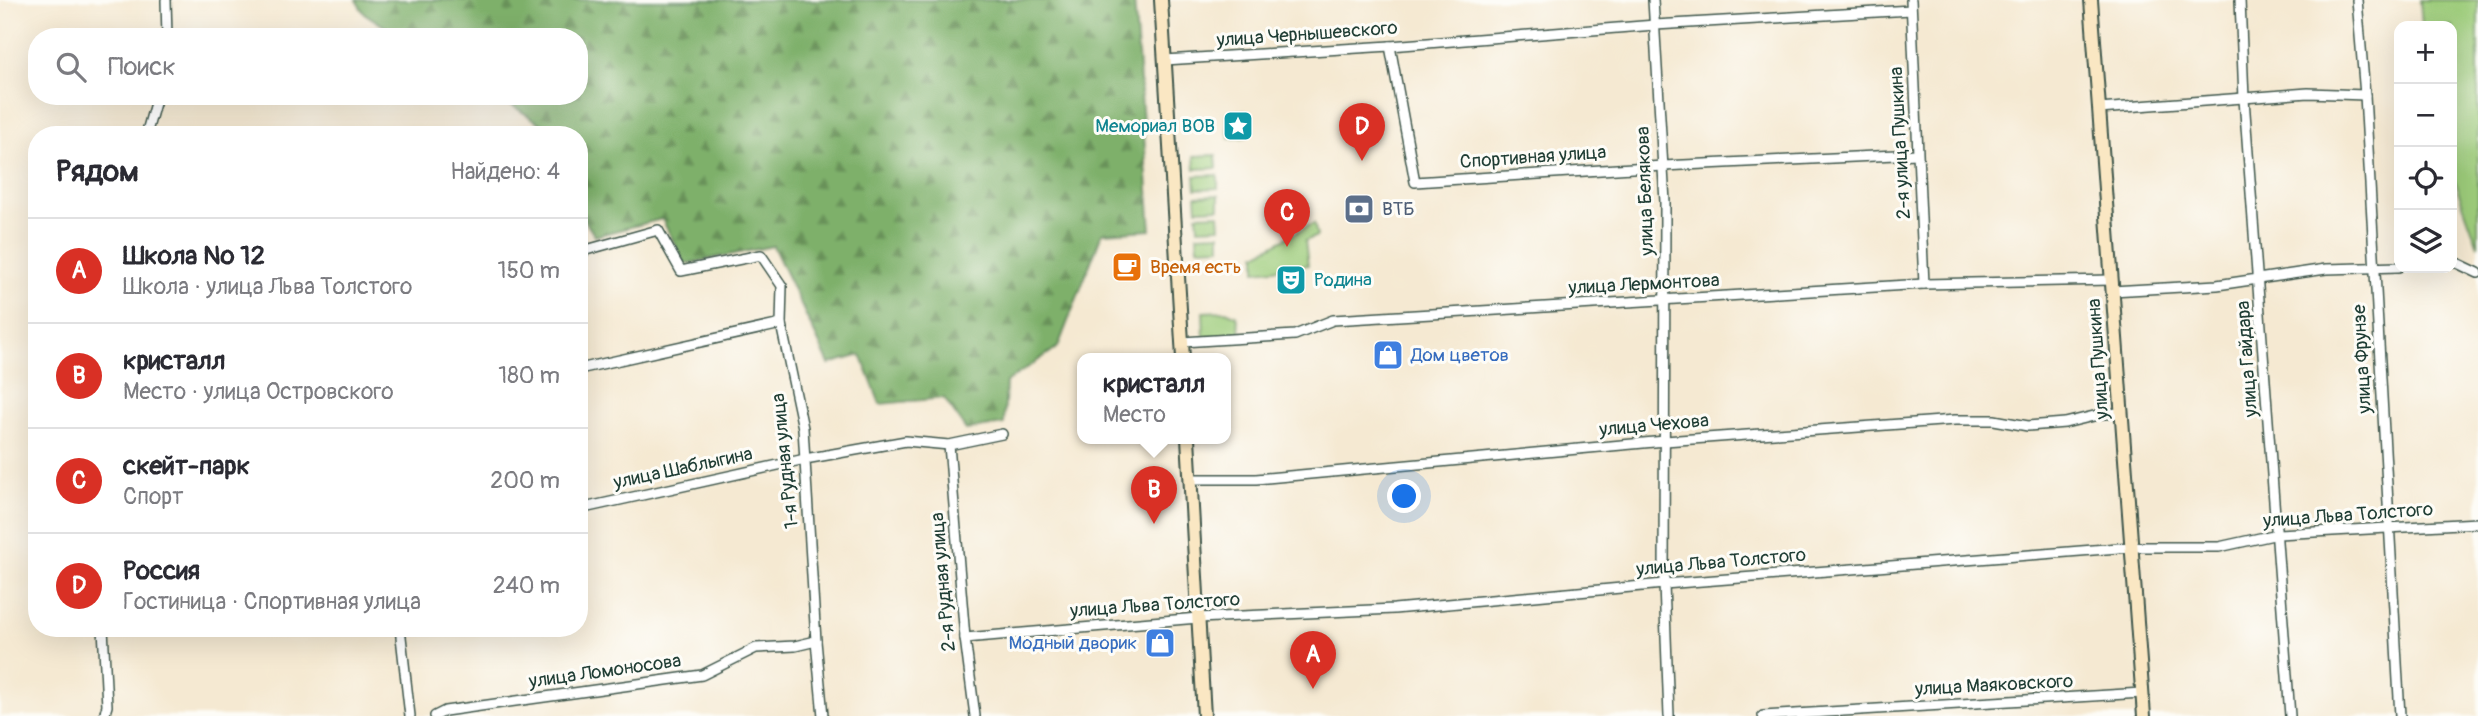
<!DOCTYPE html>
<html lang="ru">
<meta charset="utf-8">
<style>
body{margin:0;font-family:Pangolin,sans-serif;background:#f2f2f3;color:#2b2b33}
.controls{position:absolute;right:21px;top:21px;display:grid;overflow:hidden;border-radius:14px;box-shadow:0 7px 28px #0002}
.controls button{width:63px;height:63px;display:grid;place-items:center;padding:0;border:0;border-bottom:2px solid #e1e1e2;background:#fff;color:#2b2b33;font:35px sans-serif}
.you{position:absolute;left:1405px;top:497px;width:24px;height:24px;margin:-18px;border:5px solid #fff;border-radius:50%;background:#1a73e8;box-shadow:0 0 0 10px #1a73e833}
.badge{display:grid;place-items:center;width:46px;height:46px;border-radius:50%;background:#d93025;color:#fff;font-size:23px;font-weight:700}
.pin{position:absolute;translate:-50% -58px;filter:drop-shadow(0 2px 4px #0008)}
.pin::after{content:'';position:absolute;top:37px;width:24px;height:21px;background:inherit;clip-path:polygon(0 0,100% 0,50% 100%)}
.popup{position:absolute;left:1077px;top:353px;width:154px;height:91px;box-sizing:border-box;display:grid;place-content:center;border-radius:14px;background:#fff;filter:drop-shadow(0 2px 5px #0005);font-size:23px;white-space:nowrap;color:#7c7c81}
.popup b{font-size:26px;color:#2b2b33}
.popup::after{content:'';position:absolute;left:50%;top:100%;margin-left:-14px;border:14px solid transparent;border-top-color:#fff}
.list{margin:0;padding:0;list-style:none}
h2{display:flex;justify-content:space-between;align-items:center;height:91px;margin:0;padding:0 28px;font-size:30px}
h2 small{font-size:23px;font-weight:400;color:#7c7c81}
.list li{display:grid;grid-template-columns:46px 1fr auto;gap:21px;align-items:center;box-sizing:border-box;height:105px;padding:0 28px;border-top:2px solid #e1e1e2}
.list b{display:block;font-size:26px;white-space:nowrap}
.list p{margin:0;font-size:23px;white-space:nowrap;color:#7c7c81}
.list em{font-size:23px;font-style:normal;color:#7c7c81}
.icon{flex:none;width:38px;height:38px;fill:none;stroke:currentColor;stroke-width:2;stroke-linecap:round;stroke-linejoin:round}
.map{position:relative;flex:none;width:2478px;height:716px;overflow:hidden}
.search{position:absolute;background:#fff;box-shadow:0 7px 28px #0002;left:28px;top:28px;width:560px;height:77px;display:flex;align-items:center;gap:18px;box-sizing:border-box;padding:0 24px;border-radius:28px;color:#7c7c81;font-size:26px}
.panel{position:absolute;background:#fff;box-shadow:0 7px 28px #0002;left:28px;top:126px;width:560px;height:511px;border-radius:28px}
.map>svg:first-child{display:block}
</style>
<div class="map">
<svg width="2478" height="716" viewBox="0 0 2478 716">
<defs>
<pattern id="forest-firs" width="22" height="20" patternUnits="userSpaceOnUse" patternTransform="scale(1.75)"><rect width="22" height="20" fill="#7eb06a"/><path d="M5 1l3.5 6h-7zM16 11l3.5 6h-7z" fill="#679058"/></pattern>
</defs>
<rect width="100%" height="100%" fill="#fdfcf7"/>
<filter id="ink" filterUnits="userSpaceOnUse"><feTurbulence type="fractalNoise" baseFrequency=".0143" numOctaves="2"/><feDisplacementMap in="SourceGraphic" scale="14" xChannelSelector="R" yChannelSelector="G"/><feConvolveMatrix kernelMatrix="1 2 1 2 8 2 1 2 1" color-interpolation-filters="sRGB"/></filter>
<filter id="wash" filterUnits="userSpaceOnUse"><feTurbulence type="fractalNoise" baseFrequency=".00686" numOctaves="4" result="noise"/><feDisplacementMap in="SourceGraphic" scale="28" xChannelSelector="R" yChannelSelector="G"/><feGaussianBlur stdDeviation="1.57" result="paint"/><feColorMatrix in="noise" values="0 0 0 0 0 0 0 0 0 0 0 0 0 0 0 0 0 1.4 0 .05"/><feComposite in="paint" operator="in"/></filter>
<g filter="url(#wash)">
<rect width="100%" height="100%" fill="#f5e9d2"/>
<g fill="#9dcc7a" stroke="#5e8457" stroke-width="2">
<path d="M2420,0h58v246l-26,-72v-148h-30z"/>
<path d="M1244,111l2,26 -17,2 -2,-27z"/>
<path d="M1216,155l1,13 -22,1 -1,-13z"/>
<path d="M1218,175v13l-22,1 -1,-13z"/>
<path d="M1219,195v13l-22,1 -1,-13z"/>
<path d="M1219,214l1,13 -22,1 -1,-13z"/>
<path d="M1314,223l3,13 -12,5 3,24 -52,6v-17z"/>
<path d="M1220,234v13l-22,1 -1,-13z"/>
<path d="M1226,311l11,5 4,20 -37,2 -1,-26z"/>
</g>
<path fill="url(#forest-firs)" stroke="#4e764f" stroke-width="2" d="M356,0h778l17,230 -49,3 -44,114 -52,35 -2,42 -38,6 -22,-32 -64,6 -19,-49 -32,9 -56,-118 -88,18 -23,-45 -67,17 -16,-24v-77h-20l-62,-39h82v-59h-178l-37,-24z"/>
</g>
<g filter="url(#ink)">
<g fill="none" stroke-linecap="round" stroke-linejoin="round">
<g stroke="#3f574c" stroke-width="12">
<g id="street">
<path d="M166,0l1,37"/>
<path d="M1653,0l12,202 -1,382 5,132"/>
<path d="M1911,0l13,284"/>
<path d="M2240,0l4,99 46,617"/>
<path d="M2357,0l8,95 35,621"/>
<path d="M1390,46l25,136 248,-16 254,-12"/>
<path d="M1165,60l225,-14 265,-21 256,-15"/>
<path d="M2099,109l209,-16 57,2"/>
<path d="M146,135l11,-39"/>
<path d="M579,252l79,-22 23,41 80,-16 21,31 -1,38 22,104 13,213 7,75"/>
<path d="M2452,263h5l21,10"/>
<path d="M2112,291l105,-6 109,-16 73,-2"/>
<path d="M1182,342l113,-7 38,-15 591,-36 188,-4"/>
<path d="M579,369l202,-45"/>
<path d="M949,445l16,193 10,78"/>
<path d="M1190,479h66l409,-38 290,-21h39l34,6 37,-3 37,-9 19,-1"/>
<path d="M579,509l226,-50 101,-18 43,4 53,-11"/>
<path d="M103,628l4,78 -3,10"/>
<path d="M400,628l10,88"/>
<path d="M965,638l233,-20 196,-9 270,-25 467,-37h88l59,-13 200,-11"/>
<path d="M435,716l10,-5 257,-36 54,-27 39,-2 21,-5"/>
<path d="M1763,716l379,-23"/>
</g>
</g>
<g stroke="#3f574c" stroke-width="16">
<g id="secondary">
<path d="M1161,0l22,358"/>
<path d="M2091,0l53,716"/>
<path d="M1188,438l16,278"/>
</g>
</g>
<use href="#street" stroke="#fff" stroke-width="9"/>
<use href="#secondary" stroke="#fae7c3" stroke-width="12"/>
</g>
</g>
<defs>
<g id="sight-square" transform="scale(1.575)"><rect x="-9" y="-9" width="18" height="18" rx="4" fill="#0f9aa8" stroke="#fdfcf7"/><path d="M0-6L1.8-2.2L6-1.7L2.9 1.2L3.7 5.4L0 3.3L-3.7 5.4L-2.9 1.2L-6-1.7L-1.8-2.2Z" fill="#fff"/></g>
<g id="bank-square" transform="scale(1.575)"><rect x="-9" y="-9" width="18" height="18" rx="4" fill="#5c6f8a" stroke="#fdfcf7"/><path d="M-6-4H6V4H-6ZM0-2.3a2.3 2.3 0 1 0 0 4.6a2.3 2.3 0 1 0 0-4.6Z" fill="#fff"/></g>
<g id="cafe-square" transform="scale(1.575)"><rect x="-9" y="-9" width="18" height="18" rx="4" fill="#e8710a" stroke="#fdfcf7"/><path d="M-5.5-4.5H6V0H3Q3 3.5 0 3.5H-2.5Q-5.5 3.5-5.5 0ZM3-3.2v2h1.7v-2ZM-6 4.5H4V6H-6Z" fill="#fff"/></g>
<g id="theatre-square" transform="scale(1.575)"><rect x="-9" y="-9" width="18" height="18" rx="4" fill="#0f9aa8" stroke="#fdfcf7"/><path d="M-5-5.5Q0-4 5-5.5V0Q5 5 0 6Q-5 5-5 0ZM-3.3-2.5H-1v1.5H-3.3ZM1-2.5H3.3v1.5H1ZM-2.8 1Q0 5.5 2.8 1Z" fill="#fff"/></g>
<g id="shop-square" transform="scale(1.575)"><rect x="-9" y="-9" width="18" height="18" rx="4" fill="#3f7fe0" stroke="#fdfcf7"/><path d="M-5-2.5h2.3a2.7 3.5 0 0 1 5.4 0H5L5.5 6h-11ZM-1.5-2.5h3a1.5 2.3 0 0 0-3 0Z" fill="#fff"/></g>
</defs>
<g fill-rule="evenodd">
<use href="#sight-square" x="1238" y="126"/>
<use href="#bank-square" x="1359" y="209"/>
<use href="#cafe-square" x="1127" y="267"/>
<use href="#theatre-square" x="1291" y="280"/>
<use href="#shop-square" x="1388" y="355"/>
<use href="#shop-square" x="1160" y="643"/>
</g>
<g text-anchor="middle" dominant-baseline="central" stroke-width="6" stroke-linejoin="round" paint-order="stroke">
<g font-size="19" fill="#1f3d34" stroke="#fdfcf7">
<text transform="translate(1307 34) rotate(-4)">улица Чернышевского</text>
<text transform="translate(1900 143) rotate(-93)">2-я улица Пушкина</text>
<text transform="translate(1533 157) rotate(-4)">Спортивная улица</text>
<text transform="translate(1645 191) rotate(-92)">улица Белякова</text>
<text transform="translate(1644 284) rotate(-3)">улица Лермонтова</text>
<text transform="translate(2098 359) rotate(-94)">улица Пушкина</text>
<text transform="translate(2247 359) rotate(-94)">улица Гайдара</text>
<text transform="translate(2362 359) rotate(-93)">улица Фрунзе</text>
<text transform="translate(1654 425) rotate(-5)">улица Чехова</text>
<text transform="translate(785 461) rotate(-96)">1-я Рудная улица</text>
<text transform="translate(683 468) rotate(-12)">улица Шаблыгина</text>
<text transform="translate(2348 515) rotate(-4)">улица Льва Толстого</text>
<text transform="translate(1721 562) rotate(-5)">улица Льва Толстого</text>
<text transform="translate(943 582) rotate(-95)">2-я Рудная улица</text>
<text transform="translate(1155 605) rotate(-4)">улица Льва Толстого</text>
<text transform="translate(605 671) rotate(-8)">улица Ломоносова</text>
<text transform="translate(1994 685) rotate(-3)">улица Маяковского</text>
</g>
<g font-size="19" fill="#0d838f" stroke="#fdfcf7" text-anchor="end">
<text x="1215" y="126">Мемориал ВОВ</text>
<text x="1314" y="280" text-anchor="start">Родина</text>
</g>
<g font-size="19" fill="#4e5e75" stroke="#fdfcf7" text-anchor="start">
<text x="1382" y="209">ВТБ</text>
</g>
<g font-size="19" fill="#c56008" stroke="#fdfcf7" text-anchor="start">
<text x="1150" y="267">Время есть</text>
</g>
<g font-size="19" fill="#366cbe" stroke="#fdfcf7" text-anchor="start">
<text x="1411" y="355">Дом цветов</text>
<text x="1137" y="643" text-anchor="end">Модный дворик</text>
</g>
</g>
</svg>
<div class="controls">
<button>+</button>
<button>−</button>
<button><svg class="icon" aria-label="locate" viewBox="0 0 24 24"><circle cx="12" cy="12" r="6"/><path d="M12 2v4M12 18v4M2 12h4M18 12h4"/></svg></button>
<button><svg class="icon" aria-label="layers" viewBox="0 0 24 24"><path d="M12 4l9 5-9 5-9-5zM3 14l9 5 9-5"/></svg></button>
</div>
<div class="you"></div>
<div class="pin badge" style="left:1313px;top:689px">A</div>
<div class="pin badge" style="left:1154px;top:524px">B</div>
<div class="popup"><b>кристалл</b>Место</div>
<div class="pin badge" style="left:1287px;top:247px">C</div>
<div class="pin badge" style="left:1362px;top:161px">D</div>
<div class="search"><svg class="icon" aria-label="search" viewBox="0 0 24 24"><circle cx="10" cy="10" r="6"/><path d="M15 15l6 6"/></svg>Поиск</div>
<section class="panel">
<h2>Рядом<small>Найдено: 4</small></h2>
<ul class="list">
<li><span class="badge">A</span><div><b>Школа № 12</b><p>Школа · улица Льва Толстого</p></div><em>150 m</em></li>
<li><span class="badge">B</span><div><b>кристалл</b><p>Место · улица Островского</p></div><em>180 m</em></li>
<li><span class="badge">C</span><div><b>скейт-парк</b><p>Спорт</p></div><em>200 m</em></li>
<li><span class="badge">D</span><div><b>Россия</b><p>Гостиница · Спортивная улица</p></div><em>240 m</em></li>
</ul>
</section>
</div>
